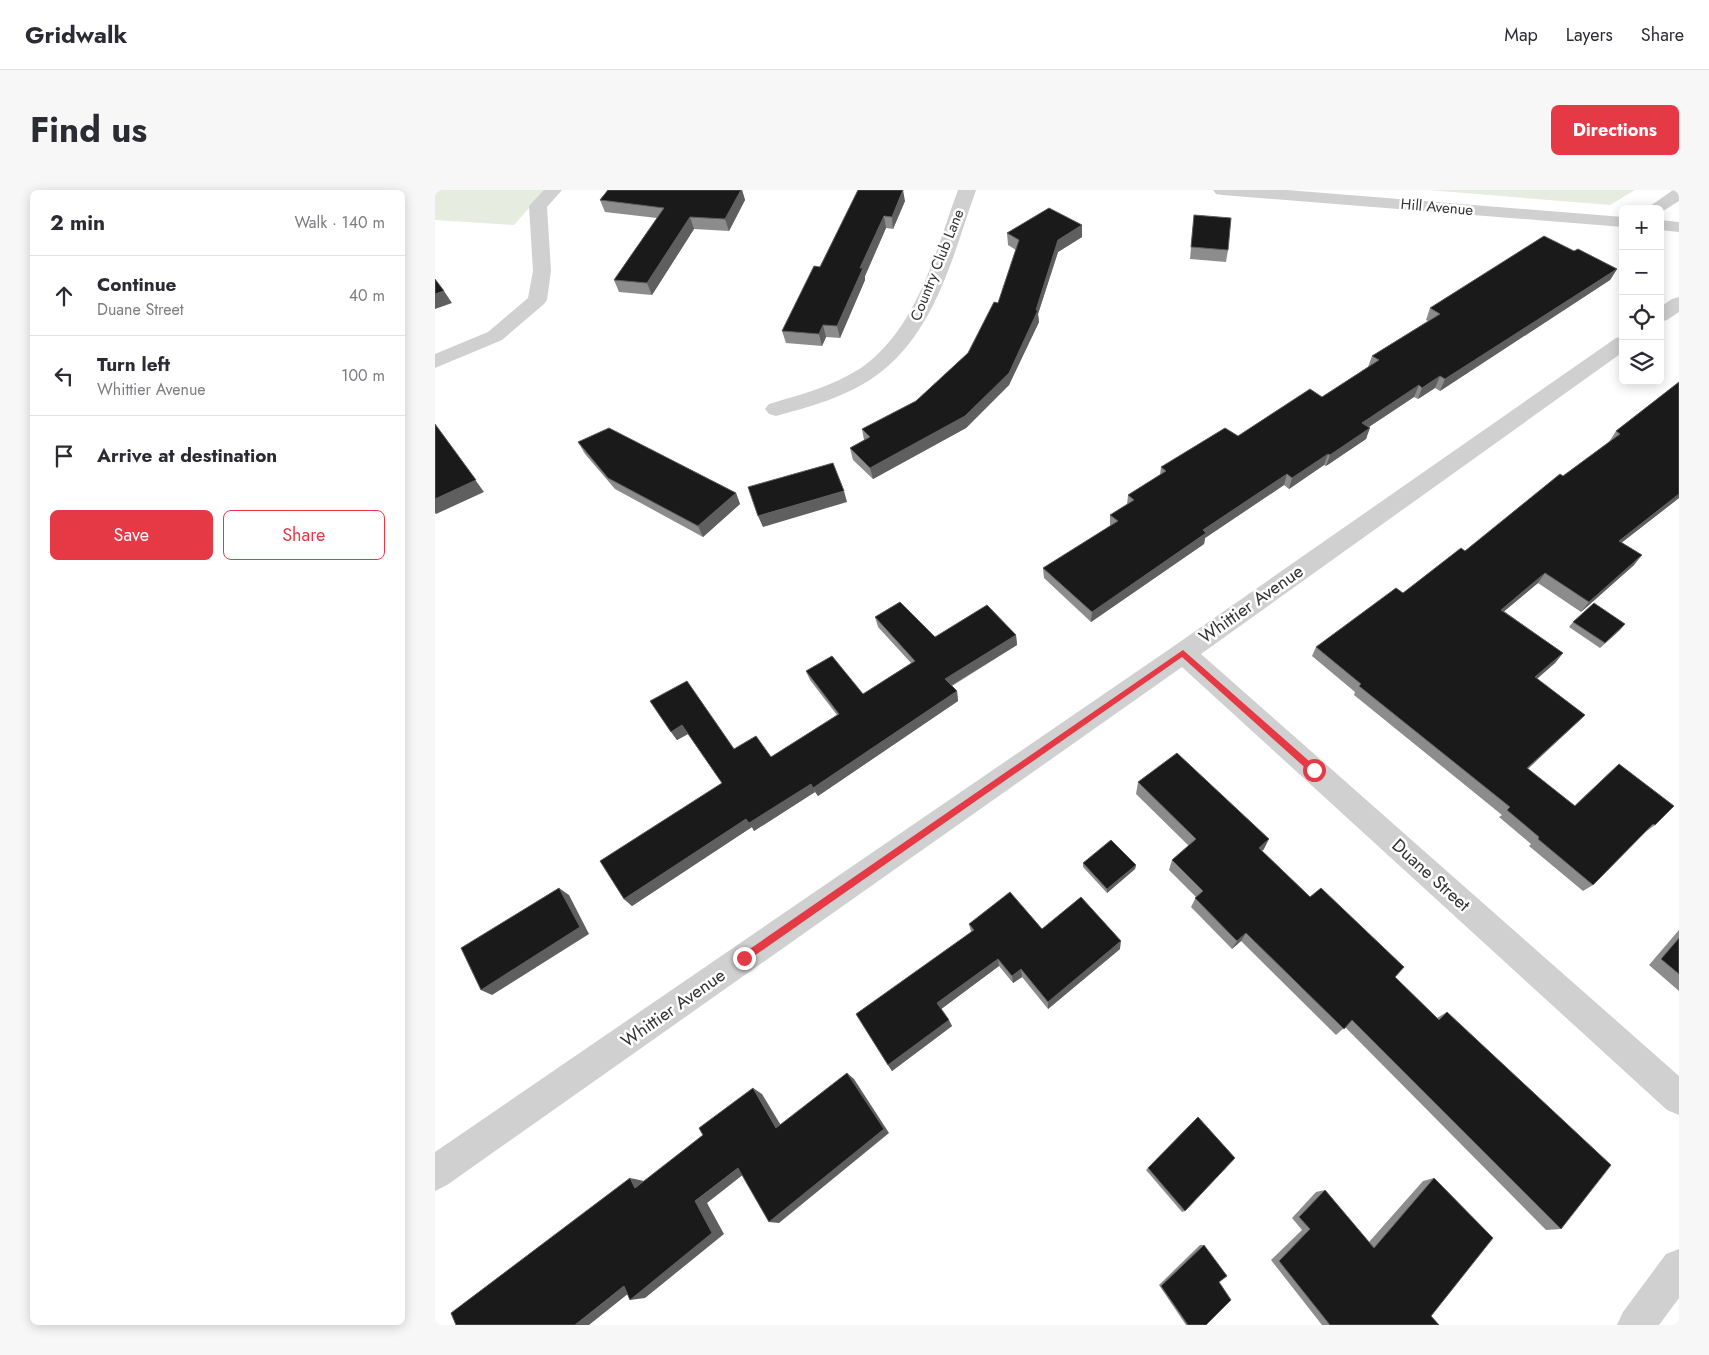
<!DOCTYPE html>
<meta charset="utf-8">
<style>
body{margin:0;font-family:Jost,sans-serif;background:#f7f7f7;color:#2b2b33}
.controls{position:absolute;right:15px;top:15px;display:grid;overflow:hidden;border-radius:8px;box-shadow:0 2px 12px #0003}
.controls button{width:45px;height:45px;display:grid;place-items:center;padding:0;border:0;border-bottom:1px solid #e1e1e2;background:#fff;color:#2b2b33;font:25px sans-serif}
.stop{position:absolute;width:15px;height:15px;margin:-11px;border:4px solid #e63946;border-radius:50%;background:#fff}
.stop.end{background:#e63946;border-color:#fff;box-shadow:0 1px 5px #0008}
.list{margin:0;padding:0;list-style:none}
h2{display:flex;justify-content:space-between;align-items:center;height:65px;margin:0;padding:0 20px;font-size:21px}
h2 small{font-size:16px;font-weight:400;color:#7c7c81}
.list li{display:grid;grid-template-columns:32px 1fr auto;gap:15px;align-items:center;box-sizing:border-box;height:80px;padding:0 20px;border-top:1px solid #e1e1e2}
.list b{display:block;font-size:19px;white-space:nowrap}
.list p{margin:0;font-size:16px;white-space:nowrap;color:#7c7c81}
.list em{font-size:16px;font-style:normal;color:#7c7c81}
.actions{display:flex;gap:10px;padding:15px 20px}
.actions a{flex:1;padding:11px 0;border:1px solid #e63946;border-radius:8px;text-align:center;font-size:18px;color:#e63946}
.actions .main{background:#e63946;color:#fff}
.icon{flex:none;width:28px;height:28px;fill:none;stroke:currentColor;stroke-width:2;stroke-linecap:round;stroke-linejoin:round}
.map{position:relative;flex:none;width:1244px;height:1135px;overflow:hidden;border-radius:8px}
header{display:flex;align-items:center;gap:30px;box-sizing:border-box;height:70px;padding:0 25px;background:#fff;border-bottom:1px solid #e1e1e2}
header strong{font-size:24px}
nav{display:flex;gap:28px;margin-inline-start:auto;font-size:18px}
.intro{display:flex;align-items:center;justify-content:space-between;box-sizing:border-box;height:120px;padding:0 30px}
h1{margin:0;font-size:35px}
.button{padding:12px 22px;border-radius:8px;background:#e63946;color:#fff;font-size:18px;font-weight:700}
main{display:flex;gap:30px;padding:0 30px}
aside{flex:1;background:#fff;border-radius:8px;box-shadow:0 2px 12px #0003}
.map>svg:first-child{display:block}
</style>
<header>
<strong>Gridwalk</strong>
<nav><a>Map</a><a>Layers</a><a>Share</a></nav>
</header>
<div class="intro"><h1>Find us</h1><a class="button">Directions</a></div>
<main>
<aside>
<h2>2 min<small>Walk · 140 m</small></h2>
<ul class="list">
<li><svg class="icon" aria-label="ahead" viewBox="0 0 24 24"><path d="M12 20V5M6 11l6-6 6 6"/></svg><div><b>Continue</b><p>Duane Street</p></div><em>40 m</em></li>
<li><svg class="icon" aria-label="left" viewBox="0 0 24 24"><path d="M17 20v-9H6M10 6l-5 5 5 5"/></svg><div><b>Turn left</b><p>Whittier Avenue</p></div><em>100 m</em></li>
<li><svg class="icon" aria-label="arrive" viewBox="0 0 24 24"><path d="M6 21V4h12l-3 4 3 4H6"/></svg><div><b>Arrive at destination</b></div></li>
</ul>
<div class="actions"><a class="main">Save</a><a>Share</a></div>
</aside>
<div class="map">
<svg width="1244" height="1135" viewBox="0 0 1244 1135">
<rect width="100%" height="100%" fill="#fff"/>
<g fill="#e6ecdf">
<path d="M0,0h110l-31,35 -79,-5z"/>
<path d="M993,0h207l-25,15z"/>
</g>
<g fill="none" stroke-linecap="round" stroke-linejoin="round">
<g fill="#d0d0d0" fill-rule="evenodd">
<path d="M109,0h18l-15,17 4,64 -4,29 -3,4 -42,36 -67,28v-14l53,-22 40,-34 5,-27 -4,-65z"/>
<path d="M523,0h18c-23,65 -41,145 -102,187 -28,20 -65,30 -98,39l-7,-2 -4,-5 4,-5c31,-9 64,-18 92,-36 57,-40 74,-116 97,-178z"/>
<path d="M778,0h74l336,27v10l-401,-32 -6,-1z"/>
<path d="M1238,0h6v11l-19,12v-4h-14z"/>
<path d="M1225,30l19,2v10l-19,-2z"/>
<path d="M1244,107v15l-12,8 -7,2v-15l12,-8z"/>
<path d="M1188,146v16l-422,302 478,422v39l-12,-5 -485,-443 -735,518 -12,6v-39l739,-506 442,-308z"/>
<path d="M1244,1059v49l-20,27h-42l6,-13 43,-58z"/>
</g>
</g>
<g fill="#8c8c8c">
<path d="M173,0h134l3,10 -16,31 -35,-2 -42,66 -33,-3 -5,-12 43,-62 -52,-6 -5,-12z"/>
<path d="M470,11l-12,28 -7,-1 -21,48v4l-25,58 -14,-1 -4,9 -36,-3 -4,-12 38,-64z"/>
<path d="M759,25l34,35 -2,12 -36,-3z"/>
<path d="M647,35v12l-24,15 -20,62 1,8 -30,63 -43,43 -93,51 -20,-19 -3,-12 14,-8 -2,-11 54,-28 52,-48 30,-50 18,-53 -8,-5 -1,-12z"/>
<path d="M1139,61l43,18 -7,11 -170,111 -5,-3 -17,11 -4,-2 -45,30 -3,12 -40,27 -2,-1 -35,24 -5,-4 -79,53 -1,6 -113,78 -47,-44 -1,-10 67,-42v-11l17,-10 1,-10 32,-20 1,-8 77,-31 84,-39 46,-30 4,-11 56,-35 -2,-1 4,-12z"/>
<path d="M1244,192v116l-57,44 12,23 -53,47 -43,-29 -34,28 59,42 -8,10 -18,16 48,36 -57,54 46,37 45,-42 36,61 -11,8 -51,52 -10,6 -54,-45 2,-2 -32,-27 3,-2 -148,-120 1,-3 -43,-36 4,-9 87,-54 62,-42 98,-75 46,-34 7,-11z"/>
<path d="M143,252l158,51 4,11 -37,33 -88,-48 -30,-35z"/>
<path d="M440,427l60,20 81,-2 1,10 -65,41 5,5 1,10 -140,95 -3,-4 -61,39 -2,-4 -120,79 -8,-7 98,-116 -34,-49 -11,6 -27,-39 84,48 37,8 66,-42 -27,-35 -4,-9 57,23 48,-31 -33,-36z"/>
<path d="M1138,432l52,2 -25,24 -31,-21z"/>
<path d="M703,592l126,67 -2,2 133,126 42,41 10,-6 114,217 -15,1 -201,-203 -9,8 -95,-94 -9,8 -41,-42 5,-10 -27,-27 3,-10 17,-14 -53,-52z"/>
<path d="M648,673l53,2 -1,4 -28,24 -24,-26z"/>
<path d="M534,734l73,5 78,20 -72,60 -26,-32 -9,6 -14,-17 -58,43 11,17 -60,45 -4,-6 83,-133z"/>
<path d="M1244,740v61l-30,-26z"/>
<path d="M763,927l-13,94 -3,1 -36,-42z"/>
<path d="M999,988l-3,138 8,9h-117l-51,-65 31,-30 -10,-12 24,-26 9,-2 44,52 54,-61z"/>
<path d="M765,1055h4l2,80h-20l-27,-40z"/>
</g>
<g fill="#5f5f5f">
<path d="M306,0h1l3,10 -16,31 -4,-12z"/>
<path d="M468,0l2,11 -12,28 -1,-12z"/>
<path d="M449,26l2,12 -21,48v4l-25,58 -3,-12 23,-58z"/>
<path d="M255,27l4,12 -42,66 -5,-12z"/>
<path d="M647,35v12l-24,15 -20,62 1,8 -30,63 -43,43 -93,51 -3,-11 166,-158 22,-70z"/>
<path d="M1182,79l-7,11 -170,111 5,-12z"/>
<path d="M9,101l8,12 -17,6v-15z"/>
<path d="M388,135l3,12 -4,9 -3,-12z"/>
<path d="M1005,186l-5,12 -17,11 4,-11z"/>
<path d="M984,195l-5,12 -56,37 4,-11z"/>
<path d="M0,234l49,68 -48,22 -1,-1z"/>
<path d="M935,238l-4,11 -40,27 4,-11z"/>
<path d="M893,264l-4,11 -35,24 3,-11z"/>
<path d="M852,284l-3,11 -79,53 -1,6 -113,78 1,-10 111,-82z"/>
<path d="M409,301l3,11 -84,25 -5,-11z"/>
<path d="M301,303l4,11 -37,33 -5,-11z"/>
<path d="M1244,304v4l-68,53 8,-10z"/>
<path d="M1207,365l-8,10 -53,47 8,-10z"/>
<path d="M1110,383l-7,10 -43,36 6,-9z"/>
<path d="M1190,434l-5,6 -20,18 5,-5z"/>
<path d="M581,445l1,10 -70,43 -2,-9z"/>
<path d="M1128,463l-8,10 -28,24 8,-10z"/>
<path d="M522,501l1,10 -140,95 -5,-8z"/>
<path d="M1150,525l-8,8 -58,53 8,-8z"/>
<path d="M247,535l6,9 -11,6 -6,-8z"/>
<path d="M376,594l4,8 -61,39 -2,-4 -120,79 -8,-7 122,-80z"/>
<path d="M834,649l-5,10 -10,9 5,-10z"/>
<path d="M701,675l-1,4 -28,24v-4z"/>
<path d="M124,698l10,7 20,39 -97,61 -11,-5z"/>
<path d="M811,743l-5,8 -9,8 5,-8z"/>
<path d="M686,751l-1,8 -72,60v-7z"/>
<path d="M563,769l1,7 -59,44 -3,-7z"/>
<path d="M586,779l1,8 -9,6 -1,-7z"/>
<path d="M514,830l3,6 -60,45 -4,-6z"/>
<path d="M412,883l7,6 35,54 -110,90 -10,-1z"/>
<path d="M318,898l9,6 23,38 -9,-4z"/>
<path d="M303,978l11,2 -42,33 17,31 -79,64 -15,2 65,-99z"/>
<path d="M195,988l14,3 -9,7z"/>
<path d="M204,1095l-50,40h-14l49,-39z"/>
</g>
<g fill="#1a1a1a" stroke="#5f5f5f">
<path d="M173,0h133l-16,29 -35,-2 -43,66 -33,-3 50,-72 -64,-8z"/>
<path d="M423,0h45l-11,27 -8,-1 -24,52h3l-26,58 -14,-1 -4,9 -37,-3 32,-65 6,1z"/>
<path d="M614,18l33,17 -24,15 -22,70h2l-29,63 -44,43 -95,52 -20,-20 20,-11 -8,-8 54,-28 52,-48 26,-51 4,1 21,-63 -12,-7z"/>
<path d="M759,25l37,3 -3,32 -37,-3z"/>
<path d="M1109,46l30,15 4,-2 39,20 -172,110 -5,-3 -18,12 -3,-3 -57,38 8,5 -40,27 -2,-1 -36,24 -5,-4 -84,56 3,3 -114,79 -49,-44 75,-47 -8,-6 24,-15 -6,-5 38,-24 -5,-4 64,-39 13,8 72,-47 12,8 57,-37 -7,-4 68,-42 -10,-6z"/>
<path d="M0,89l9,12 -9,3z"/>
<path d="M1244,192v112l-60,47 23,14 -53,47 -44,-29 -44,37 62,43 -28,24 50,38 -58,53 48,38 44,-42 55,42 -19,19 -2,-1 -60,61 -55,-46 1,-2 -32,-27 3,-3 -151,-121 2,-2 -45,-37 80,-59 7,5 58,-45 4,3 95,-77 3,2 57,-42 -4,-3z"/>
<path d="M0,234l41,56 -41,19z"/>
<path d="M174,238l127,65 -38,33 -90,-48 -30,-36z"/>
<path d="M398,273l11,28 -86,25 -10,-29z"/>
<path d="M465,412l35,35 52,-32 29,30 -71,44 12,12 -144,97 -2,-4 -62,39 -3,-4 -122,80 -24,-38 122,-78 -40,-58 -11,7 -21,-31 37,-20 47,68 22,-13 15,21 68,-43 -33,-43 26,-15 31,38 52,-33 -40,-44z"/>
<path d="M1159,413l31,21 -20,19 -32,-21z"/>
<path d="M742,563l92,86 -10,9 51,49 11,-9 83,79 -9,10 44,43 8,-8 164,153 -50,64 -209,-209 -8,9 -98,-96 -9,8 -42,-43 8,-7 -31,-31 24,-21 -58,-57z"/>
<path d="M676,650l25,25 -29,24 -24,-26z"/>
<path d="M124,698l21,39 -99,63 -20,-42z"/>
<path d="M575,702l32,37 39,-32 40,44 -73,61 -27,-33 -9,7 -14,-17 -61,44 12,17 -61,45 -32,-51 118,-84 -5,-6z"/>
<path d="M1244,748v36l-18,-15z"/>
<path d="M412,883l37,56 -115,93 -31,-54 -43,33 17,32 -82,67 -6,-14 -49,39h-119l-5,-12 179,-135 5,10 68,-53 -4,-7 54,-40 23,40z"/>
<path d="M763,927l37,41 -50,53 -37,-43z"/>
<path d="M999,988l59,60 -62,78 8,9h-109l-51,-64 31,-32 -11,-12 26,-27 49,58z"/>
<path d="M769,1055l23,31 -8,6 12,18 -25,25h-18l-27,-39z"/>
</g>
<path fill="#e63946" d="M748,460l134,118v5h-6l-129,-116 -435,304h-6v-6z"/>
<g text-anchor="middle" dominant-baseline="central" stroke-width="5" stroke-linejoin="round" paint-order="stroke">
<g font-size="15" fill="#333" stroke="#fff">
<text transform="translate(1002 17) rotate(5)">Hill Avenue</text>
<text transform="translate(502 75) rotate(-68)">Country Club Lane</text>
</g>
<g font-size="18" fill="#333" stroke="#fff">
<text transform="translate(816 414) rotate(-35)">Whittier Avenue</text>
<text transform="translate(996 685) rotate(42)">Duane Street</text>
<text transform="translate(238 818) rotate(-35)">Whittier Avenue</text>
</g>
</g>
</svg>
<div class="controls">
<button>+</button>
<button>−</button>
<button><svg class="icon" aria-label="locate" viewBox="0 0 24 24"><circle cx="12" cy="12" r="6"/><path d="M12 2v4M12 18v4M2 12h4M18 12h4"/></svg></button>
<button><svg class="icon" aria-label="layers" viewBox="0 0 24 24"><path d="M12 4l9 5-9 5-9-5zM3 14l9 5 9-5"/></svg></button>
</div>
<div class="stop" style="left:879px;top:580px"></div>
<div class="stop end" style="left:309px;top:768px"></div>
</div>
</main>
